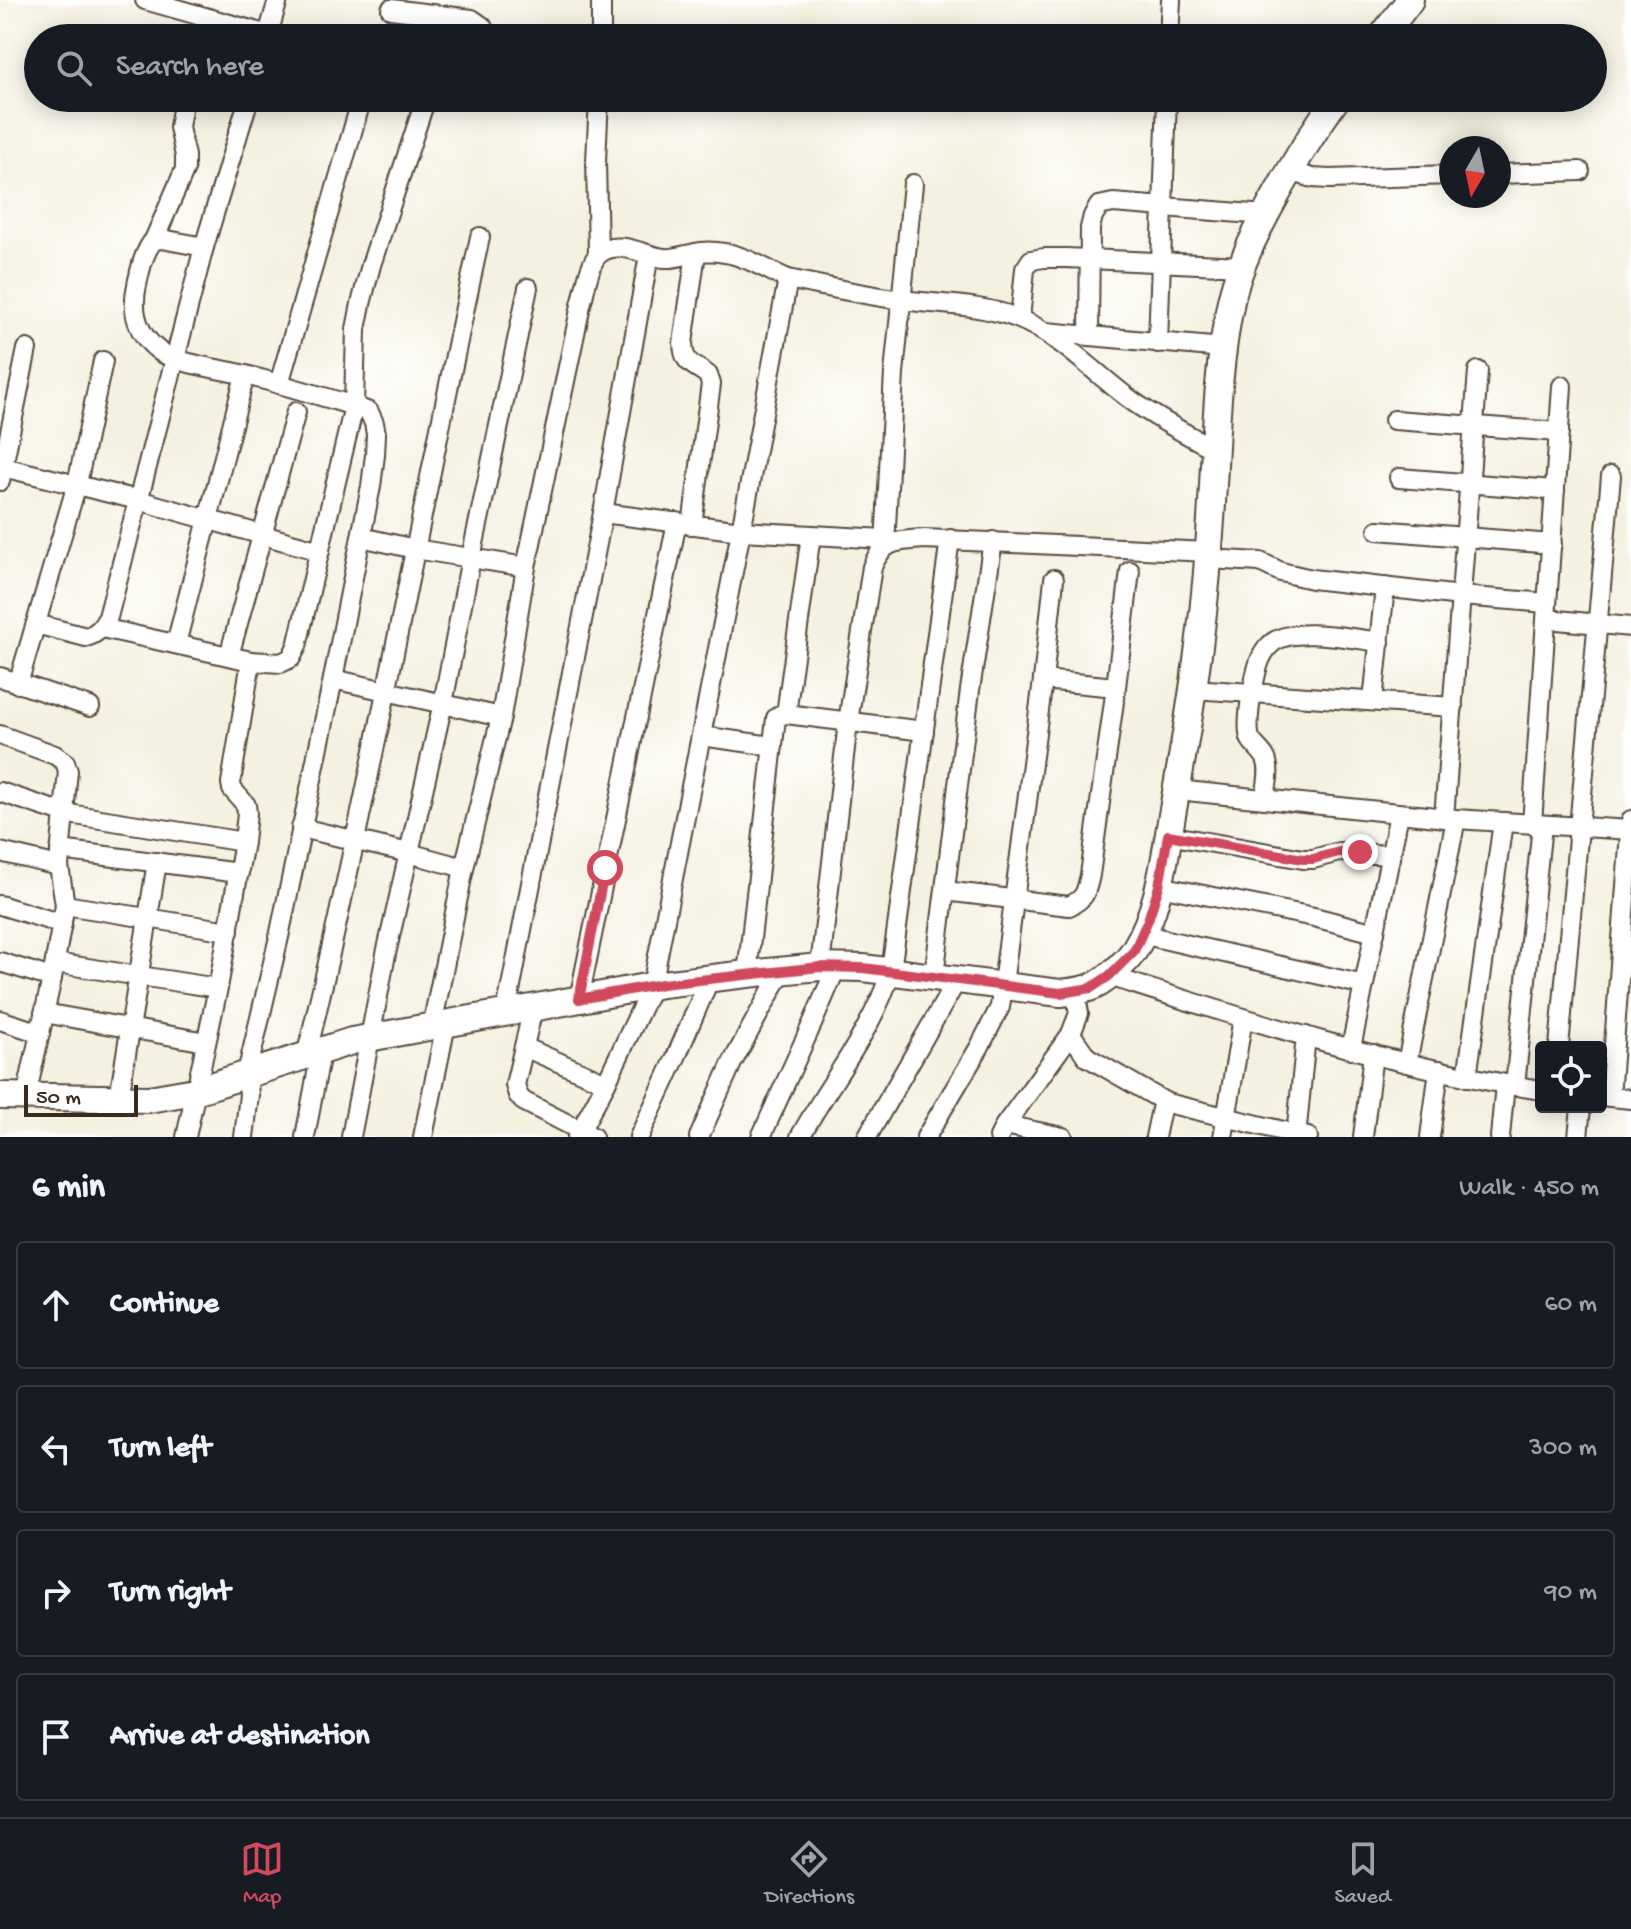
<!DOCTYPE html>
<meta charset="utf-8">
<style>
body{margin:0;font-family:"Gochi Hand",sans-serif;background:#242831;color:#f1f3f6}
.controls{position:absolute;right:24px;bottom:24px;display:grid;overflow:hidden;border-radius:8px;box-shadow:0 4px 20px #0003}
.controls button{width:72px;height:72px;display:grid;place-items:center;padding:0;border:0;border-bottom:2px solid #363941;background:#171b24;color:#f1f3f6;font:40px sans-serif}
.compass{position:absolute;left:1439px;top:136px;width:72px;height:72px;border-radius:50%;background:#171b24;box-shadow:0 4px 20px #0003;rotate:189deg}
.scale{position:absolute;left:24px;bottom:20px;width:114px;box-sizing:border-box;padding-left:8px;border:4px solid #3b2a1e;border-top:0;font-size:22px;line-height:28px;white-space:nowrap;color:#3b2a1e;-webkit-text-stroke:6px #fff;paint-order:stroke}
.stop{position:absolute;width:24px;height:24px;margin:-18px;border:6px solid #d1495b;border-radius:50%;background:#fff}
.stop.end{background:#d1495b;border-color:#fff;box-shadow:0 2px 8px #0008}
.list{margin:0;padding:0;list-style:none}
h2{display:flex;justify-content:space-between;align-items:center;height:104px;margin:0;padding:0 32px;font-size:34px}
h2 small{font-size:26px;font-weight:400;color:#9ea1a6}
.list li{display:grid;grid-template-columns:52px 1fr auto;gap:24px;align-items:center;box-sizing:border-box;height:128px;margin:0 16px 16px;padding:0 16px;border:2px solid #363941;border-radius:8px}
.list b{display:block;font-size:30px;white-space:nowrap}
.list em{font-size:26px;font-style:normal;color:#9ea1a6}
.icon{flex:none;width:44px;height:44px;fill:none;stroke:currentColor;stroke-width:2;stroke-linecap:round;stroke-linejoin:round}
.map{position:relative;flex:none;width:1631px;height:1137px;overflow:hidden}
.search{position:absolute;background:#171b24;box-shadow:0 4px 20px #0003;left:24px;right:24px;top:24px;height:88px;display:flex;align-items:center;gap:20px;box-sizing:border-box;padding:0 28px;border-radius:44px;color:#9ea1a6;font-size:30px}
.sheet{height:680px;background:#171b24}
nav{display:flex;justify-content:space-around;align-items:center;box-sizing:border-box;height:112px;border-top:2px solid #363941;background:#171b24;font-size:22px;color:#9ea1a6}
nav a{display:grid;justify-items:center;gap:4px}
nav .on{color:#d1495b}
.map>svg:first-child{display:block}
</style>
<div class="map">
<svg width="1631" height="1137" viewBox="0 0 1631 1137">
<rect width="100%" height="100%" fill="#fff"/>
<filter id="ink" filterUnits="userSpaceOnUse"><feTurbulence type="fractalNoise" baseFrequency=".0125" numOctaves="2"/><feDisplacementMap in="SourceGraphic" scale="16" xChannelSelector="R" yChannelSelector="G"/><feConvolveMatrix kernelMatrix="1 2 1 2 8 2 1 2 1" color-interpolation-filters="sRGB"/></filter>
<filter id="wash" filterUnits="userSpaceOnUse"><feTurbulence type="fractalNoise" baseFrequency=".006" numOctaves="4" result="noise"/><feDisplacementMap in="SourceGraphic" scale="32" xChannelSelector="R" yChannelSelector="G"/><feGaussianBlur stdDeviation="1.8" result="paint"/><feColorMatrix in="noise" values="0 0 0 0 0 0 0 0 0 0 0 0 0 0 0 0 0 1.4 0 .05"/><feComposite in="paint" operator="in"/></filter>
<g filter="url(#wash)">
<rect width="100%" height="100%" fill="#f4f1e0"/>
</g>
<g filter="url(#ink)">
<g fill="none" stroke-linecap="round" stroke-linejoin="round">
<g stroke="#57483b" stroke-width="22">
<g id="minor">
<path d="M145,0l134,38"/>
<path d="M601,0v38"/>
<path d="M391,9l81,10 10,7 6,12"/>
<path d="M267,38l11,-38"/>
<path d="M1169,38l2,-38"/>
<path d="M1290,171l22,7 18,1 121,-4"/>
<path d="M1499,174l81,-3"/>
<path d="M154,240l31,-71v-13l-6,-29 5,-29"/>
<path d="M204,247l-42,-8 -8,1c-10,11 -14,30 -17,45 -6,26 0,49 22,66 16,12 61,18 82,23 38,9 76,21 113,32l15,6 5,11 2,11 -1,21 -4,31 -38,193 -54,258 -32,136 2,22 -5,42"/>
<path d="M598,254l-2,-93 3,-63"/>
<path d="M1020,319l5,-50 6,-9 13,-2h22l177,8"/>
<path d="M1046,332l177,16"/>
<path d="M1089,336l1,-108 3,-12 6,-10 14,-3 153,12"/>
<path d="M1158,343l9,-245"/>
<path d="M279,384l83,-286"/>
<path d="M1394,420l165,12"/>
<path d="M3,467l135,33 182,51"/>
<path d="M1399,478l156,12"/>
<path d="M0,481l27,-132"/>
<path d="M603,513l138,18 144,8"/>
<path d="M692,525l19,-141 -3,-9c-16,-12 -24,-10 -25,-32l13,-90"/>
<path d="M1378,530l174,14"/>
<path d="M361,537l54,12 111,18"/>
<path d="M885,546l9,-173 19,-189"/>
<path d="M1208,559l52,3 21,10 31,7 149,17 86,7"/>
<path d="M1547,619l84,8"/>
<path d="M36,624l50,13c12,-3 16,-10 22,-20l96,-370 45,-149"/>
<path d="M102,628l149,33 30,2 10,-5 6,-12 57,-240 2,-77 5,-25 10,-39 55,-167"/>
<path d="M176,644l69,-269"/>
<path d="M229,656l67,-244"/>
<path d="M0,677l90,30"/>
<path d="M333,679l168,38"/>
<path d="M1043,680l73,7"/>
<path d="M18,684l59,-200 26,-123"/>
<path d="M1193,689l260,18"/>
<path d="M1373,701l12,-114"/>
<path d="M786,714l138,17"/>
<path d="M0,735l55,20 10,7 3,9 -9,95 6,39 -13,73 -26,119"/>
<path d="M701,736l72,10"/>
<path d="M1177,790l279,29 175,11"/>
<path d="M0,792l63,21 181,29"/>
<path d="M1265,799c1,-12 7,-30 0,-42 -4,-7 -12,-12 -15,-19 -4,-12 1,-43 4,-55 3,-15 6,-29 17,-39 20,-19 83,-5 109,-2"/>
<path d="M1444,818l34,-447"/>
<path d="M1532,824l30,-438"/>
<path d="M301,828l108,25 55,15"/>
<path d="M1168,835l135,24h10l26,-7 51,3"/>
<path d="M60,850l179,23"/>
<path d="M0,852l59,14"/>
<path d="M1159,886l155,31 61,16"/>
<path d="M945,891l124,15c17,-8 17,-14 21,-31l26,-188 14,-116"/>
<path d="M0,905l62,19"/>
<path d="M65,905l164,26"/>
<path d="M1141,934l223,51"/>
<path d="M0,962l52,16"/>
<path d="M55,963l163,25"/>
<path d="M820,967l28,-245 24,-155c11,-28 26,-26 53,-28l284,13"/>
<path d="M747,974l29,-256 4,-3 6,-1 25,-179"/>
<path d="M934,976l36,-286 23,-149"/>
<path d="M1109,976c142,45 285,91 432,114"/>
<path d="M579,999l98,-477"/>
<path d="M533,1008l-18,77 3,10 5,6 70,36"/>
<path d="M506,1012l97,-499 46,-258"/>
<path d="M44,1013l162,29"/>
<path d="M0,1020l40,13"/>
<path d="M432,1026l32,-158 37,-151 25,-150 55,-262c4,-13 8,-43 18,-51 19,-16 45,2 65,4 11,1 20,-3 31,-5 12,-3 24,-1 36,1 21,5 37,17 57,25 38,8 76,16 114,21 39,5 78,4 115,18 43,17 77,55 114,82 26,19 56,34 84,50"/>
<path d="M1071,1034l16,23 80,46"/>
<path d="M524,1047l82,36"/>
<path d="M1559,1047l52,-571"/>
<path d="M1351,1048l48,-234"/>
<path d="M306,1057c65,-272 115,-547 174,-820"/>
<path d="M1407,1063l49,-244"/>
<path d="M1467,1077l36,-255"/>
<path d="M1515,1086l27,-261"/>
<path d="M1601,1096l30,3"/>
<path d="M1610,1097l21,-277"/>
<path d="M119,1098l38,-236"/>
<path d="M1005,1125l58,12"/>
<path d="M186,1137l32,-149 26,-146 3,-29 -1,-8 -14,-16 -1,-6 20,-122"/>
<path d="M305,1137l16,-85"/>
<path d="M351,1137l35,-183 57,-251 28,-145 57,-270"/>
<path d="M423,1137l23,-113"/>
<path d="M577,1137l29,-54 46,-97 89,-455 47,-252"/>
<path d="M639,1137l37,-80 34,-79"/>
<path d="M699,1137l33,-74 50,-92"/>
<path d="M761,1137l52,-115 23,-54"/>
<path d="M800,1137c30,-56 72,-105 91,-166l59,-432"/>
<path d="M867,1137l90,-157"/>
<path d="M926,1137l53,-89 21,-41 43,-327 11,-101"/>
<path d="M999,1137l6,-12 66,-91 8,-21 -4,-22"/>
<path d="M1155,1137l6,-28 4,-5 2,-1 141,34"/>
<path d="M1223,1137l20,-119"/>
<path d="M1296,1137l10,-101"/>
<path d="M1363,1137l10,-83"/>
<path d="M1430,1137l9,-67"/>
<path d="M1500,1137l5,-53"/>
<path d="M1578,1137l3,-30"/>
</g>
</g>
<g stroke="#57483b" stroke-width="30">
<g id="secondary">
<path d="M1381,38l29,-38"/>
<path d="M0,1096l149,3 46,-8 157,-50 310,-57 85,-10 73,-7 43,1 197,25c9,-1 20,-2 29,-5 14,-4 38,-26 46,-39 26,-42 30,-97 39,-145 15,-85 29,-170 35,-257 7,-82 5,-165 22,-246 8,-36 25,-69 42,-100 20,-36 40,-70 64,-103"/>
</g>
</g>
<use href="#minor" stroke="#fff" stroke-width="18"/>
<use href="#secondary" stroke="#fff" stroke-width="26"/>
</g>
</g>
<g fill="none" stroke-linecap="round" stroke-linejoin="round" filter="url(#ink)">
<path stroke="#d1495b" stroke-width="10" d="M605,868l-26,131 83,-15 158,-17 43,1 197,25 31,-5 18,-12 25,-25 14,-31 11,-34 9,-51 135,24h10l26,-7h21"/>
</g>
</svg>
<div class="controls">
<button><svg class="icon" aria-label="locate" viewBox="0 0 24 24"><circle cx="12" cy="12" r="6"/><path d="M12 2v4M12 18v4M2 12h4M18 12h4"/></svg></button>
</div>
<svg class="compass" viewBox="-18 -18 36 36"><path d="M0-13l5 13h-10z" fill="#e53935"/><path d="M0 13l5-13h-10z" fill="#9ea1a6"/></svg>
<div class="scale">50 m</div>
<div class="stop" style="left:605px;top:868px"></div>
<div class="stop end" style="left:1360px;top:852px"></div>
<div class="search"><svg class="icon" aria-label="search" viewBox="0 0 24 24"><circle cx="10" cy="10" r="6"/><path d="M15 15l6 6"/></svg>Search here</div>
</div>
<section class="sheet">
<h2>6 min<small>Walk · 450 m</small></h2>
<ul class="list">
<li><svg class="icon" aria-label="ahead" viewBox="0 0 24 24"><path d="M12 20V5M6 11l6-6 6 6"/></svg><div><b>Continue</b></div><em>60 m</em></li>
<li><svg class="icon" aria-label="left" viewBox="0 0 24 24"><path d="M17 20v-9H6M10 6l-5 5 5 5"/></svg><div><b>Turn left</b></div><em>300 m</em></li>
<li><svg class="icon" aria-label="right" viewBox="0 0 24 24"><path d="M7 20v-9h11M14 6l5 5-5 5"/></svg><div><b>Turn right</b></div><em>90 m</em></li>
<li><svg class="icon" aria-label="arrive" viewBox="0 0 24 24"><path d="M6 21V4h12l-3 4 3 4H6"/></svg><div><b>Arrive at destination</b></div></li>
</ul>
</section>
<nav>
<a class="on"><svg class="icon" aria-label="map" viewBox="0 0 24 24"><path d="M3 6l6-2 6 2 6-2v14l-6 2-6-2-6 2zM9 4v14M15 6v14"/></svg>Map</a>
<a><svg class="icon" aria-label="directions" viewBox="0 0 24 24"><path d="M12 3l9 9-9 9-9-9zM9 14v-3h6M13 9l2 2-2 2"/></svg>Directions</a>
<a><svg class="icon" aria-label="saved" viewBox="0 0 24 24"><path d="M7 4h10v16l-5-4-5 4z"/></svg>Saved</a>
</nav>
